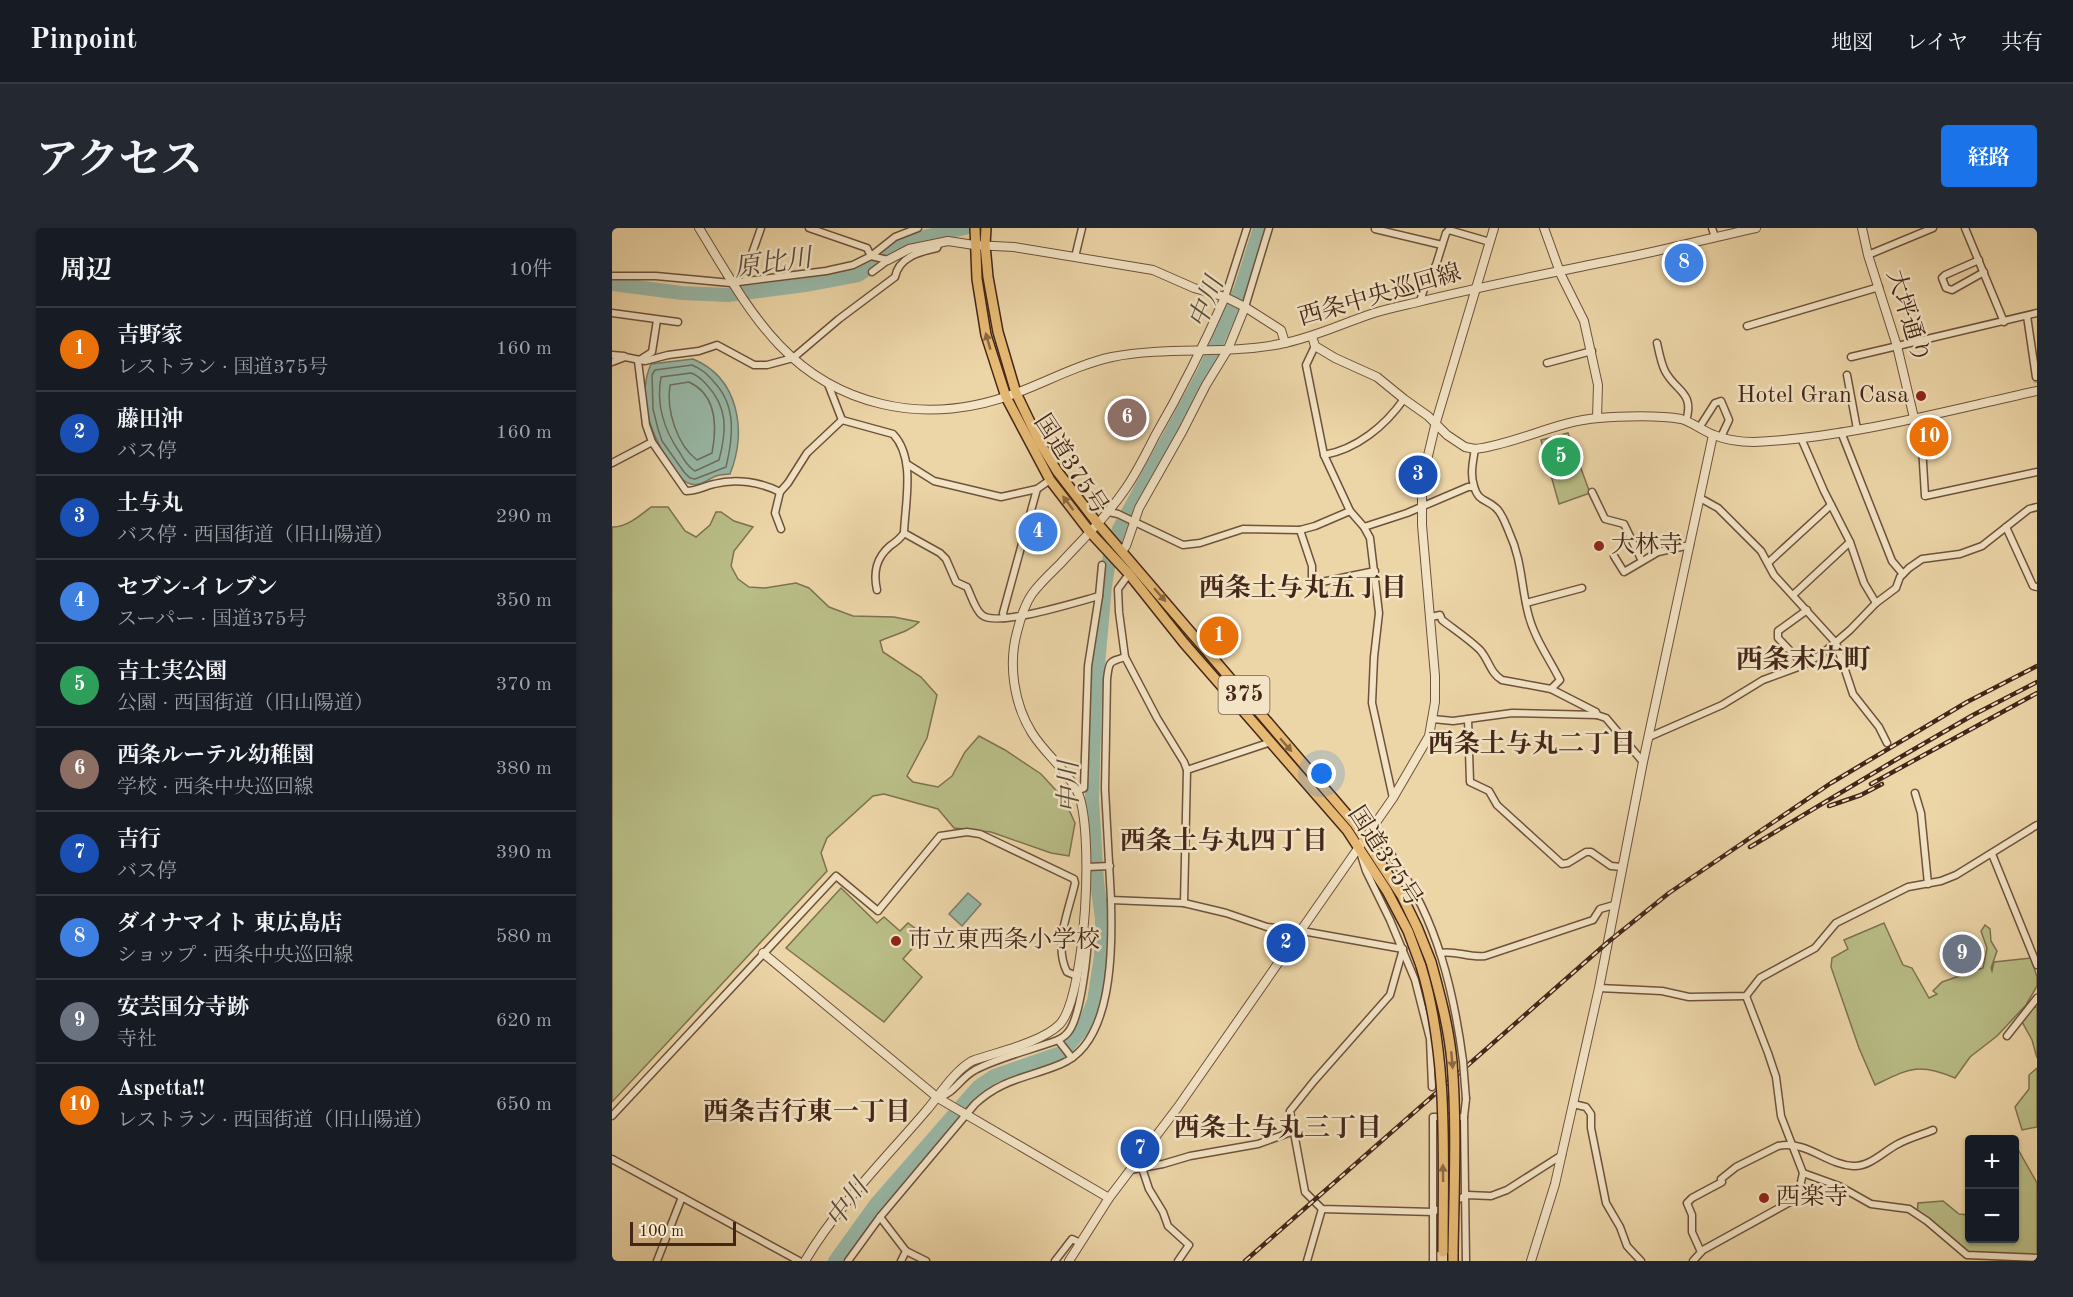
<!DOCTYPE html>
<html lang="ja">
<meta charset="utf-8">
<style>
body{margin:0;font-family:"Old Standard TT","Noto Serif JP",serif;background:#242831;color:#f1f3f6}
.controls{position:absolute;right:18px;bottom:18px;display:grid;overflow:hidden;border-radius:6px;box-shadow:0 2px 4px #0004}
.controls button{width:54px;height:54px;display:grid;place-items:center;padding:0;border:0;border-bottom:2px solid #363941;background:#171b24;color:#f1f3f6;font:30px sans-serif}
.scale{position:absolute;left:18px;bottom:15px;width:106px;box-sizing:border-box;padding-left:6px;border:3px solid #442619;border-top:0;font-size:16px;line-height:21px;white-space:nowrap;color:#442619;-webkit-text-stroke:4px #f3e4c6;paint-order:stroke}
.you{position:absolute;left:710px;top:546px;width:21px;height:21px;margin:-15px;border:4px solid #fff;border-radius:50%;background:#1a73e8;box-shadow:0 0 0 9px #1a73e833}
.badge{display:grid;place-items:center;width:39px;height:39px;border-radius:50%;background:#1a73e8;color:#fff;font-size:20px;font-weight:700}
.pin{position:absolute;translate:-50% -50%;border:3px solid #fff;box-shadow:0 2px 6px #0006}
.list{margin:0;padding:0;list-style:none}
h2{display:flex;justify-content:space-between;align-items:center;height:78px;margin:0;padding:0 24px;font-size:26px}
h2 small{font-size:20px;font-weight:400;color:#9ea1a6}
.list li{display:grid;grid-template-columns:39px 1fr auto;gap:18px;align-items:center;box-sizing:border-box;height:84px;padding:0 24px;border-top:2px solid #363941}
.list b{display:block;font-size:22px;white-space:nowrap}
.list p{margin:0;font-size:20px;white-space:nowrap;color:#9ea1a6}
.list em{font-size:20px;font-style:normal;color:#9ea1a6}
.map{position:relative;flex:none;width:1425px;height:1033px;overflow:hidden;border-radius:6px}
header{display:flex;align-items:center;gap:36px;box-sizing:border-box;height:84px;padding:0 30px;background:#171b24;border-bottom:2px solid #363941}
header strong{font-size:28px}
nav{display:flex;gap:33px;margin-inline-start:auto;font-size:21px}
.intro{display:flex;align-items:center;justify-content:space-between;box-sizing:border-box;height:144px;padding:0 36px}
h1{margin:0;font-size:42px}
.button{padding:15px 27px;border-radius:6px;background:#1a73e8;color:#fff;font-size:21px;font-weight:700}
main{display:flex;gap:36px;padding:0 36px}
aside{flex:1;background:#171b24;border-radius:6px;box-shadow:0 2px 4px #0004}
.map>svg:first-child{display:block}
</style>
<header>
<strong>Pinpoint</strong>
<nav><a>地図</a><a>レイヤ</a><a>共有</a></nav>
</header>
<div class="intro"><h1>アクセス</h1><a class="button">経路</a></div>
<main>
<aside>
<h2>周辺<small>10件</small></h2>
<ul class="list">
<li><span class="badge" style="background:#e8710a">1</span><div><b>吉野家</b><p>レストラン · 国道375号</p></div><em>160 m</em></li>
<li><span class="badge" style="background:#1a4fb4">2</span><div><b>藤田沖</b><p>バス停</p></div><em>160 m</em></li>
<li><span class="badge" style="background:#1a4fb4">3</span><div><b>土与丸</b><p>バス停 · 西国街道（旧山陽道）</p></div><em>290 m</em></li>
<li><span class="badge" style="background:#3f7fe0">4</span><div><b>セブン-イレブン</b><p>スーパー · 国道375号</p></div><em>350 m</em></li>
<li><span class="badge" style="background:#2e9e5b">5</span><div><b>吉土実公園</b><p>公園 · 西国街道（旧山陽道）</p></div><em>370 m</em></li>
<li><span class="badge" style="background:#8d6e63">6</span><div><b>西条ルーテル幼稚園</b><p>学校 · 西条中央巡回線</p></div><em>380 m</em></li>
<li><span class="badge" style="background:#1a4fb4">7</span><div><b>吉行</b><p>バス停</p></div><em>390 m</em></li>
<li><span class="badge" style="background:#3f7fe0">8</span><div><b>ダイナマイト 東広島店</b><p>ショップ · 西条中央巡回線</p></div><em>580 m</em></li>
<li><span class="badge" style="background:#6b7280">9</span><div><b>安芸国分寺跡</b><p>寺社</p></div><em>620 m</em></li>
<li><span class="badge" style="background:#e8710a">10</span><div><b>Aspetta!!</b><p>レストラン · 西国街道（旧山陽道）</p></div><em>650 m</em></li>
</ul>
</aside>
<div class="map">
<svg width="1425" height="1033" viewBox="0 0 1425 1033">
<rect width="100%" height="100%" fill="#ecd5a7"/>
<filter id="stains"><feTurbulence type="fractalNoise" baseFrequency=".00333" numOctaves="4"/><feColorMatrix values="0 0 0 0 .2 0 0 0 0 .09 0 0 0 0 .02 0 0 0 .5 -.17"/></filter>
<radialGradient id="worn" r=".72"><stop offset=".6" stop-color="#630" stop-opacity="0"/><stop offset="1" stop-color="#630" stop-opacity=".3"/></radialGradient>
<g fill="#b9bd86" stroke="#7e7250" stroke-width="1.5">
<path d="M956,205l22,60 -31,11 -18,-64z"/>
<path d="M39,279h17l17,24 11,6 14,-12 6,-13h5l13,9 19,6 -19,24 -3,15 7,13 11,8 16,1 31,-5 13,5 20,19 24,9 41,1 25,5c-10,10 -26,13 -39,19l3,11 38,25 16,18 -10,43 -20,38 6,6 25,5 14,-11 13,-24 14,-16 26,14 36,24 23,25 11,24 -6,33 -18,-3 -60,-21 -37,-4 -16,-19 -54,-15 -11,2 -46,42 -6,15 6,18 -215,231v-575c14,1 29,-12 39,-20z"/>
<path d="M229,660l36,35 7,-6 16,14 8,-8 16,12 -21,24 19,18 -38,45 -98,-74z"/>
<path d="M1272,695l19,42 9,3 17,30 8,-4 -4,-3 9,-9 41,-14 4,-20 -6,-17 4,-6 5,4 1,12 6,10 -6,17 1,3 2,-9 37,-4 6,19v9l-11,19 -29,31 -27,21 -15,21c-37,-16 -47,-9 -80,7l-16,-37 -28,-81 1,-9 16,-9 -4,-9z"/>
<path d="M1425,779v51l-5,-18 -12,-22 9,-10z"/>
<path d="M1425,840v59l-15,3 -7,-23 14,-18v-14z"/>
<path d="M1403,916l22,39v78l-70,-6 -50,-40 1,-12 25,-2 16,13 10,1 1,23h44z"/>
</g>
<g fill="#99b9a8" stroke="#777e6f" stroke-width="1.5">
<path d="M81,131c46,19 54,72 37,115 -5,1 -9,0 -14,2 -8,3 -16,11 -25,8 -10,-2 -14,-12 -20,-19 -19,-29 -35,-67 -20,-101z"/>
<path d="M356,665l13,11 -19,22 -13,-12z"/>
</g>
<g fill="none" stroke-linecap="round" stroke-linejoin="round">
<g stroke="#6e7060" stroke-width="1.5">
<path d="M80,137c10,4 15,9 22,17 23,24 19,56 12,85l-31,12 -5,-1 -6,-6 -22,-31 -4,-12 -5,-20 -1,-34 3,-5z"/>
<path d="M79,145c7,2 10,6 15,11 22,23 21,46 13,76l-24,11c-7,-4 -11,-11 -15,-18 -16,-23 -24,-49 -19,-76z"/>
<path d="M77,154c28,13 28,45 23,71l-15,7c-20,-15 -31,-50 -27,-75z"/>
</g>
<g stroke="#99b9a8" stroke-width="14">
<path d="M0,56l70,9 46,2 77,-10 53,-10 14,-9 15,-13 23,-13 55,-12"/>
<path d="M223,1033l41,-57 102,-117 16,-11 69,-24 20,-24 11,-27 7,-45 1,-38 -5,-36 -5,-83 3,-100 10,-113 5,-31 9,-26 85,-157 37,-84 19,-60"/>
</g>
<path stroke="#cab28b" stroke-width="6" stroke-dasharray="6 3" stroke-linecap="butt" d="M1424,149l1,9"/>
<g stroke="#6e523c" stroke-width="9">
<g id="minor">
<path d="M197,0l58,20 4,8 17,4"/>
<path d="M1100,0l3,9"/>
<path d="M1353,0l39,94"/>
<path d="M763,1l67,16"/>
<path d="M1256,27l65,-27"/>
<path d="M463,29l7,-29"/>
<path d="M1367,32l-34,15 -3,3 4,10 6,2 32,-18"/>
<path d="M260,44l16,-12"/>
<path d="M0,48h44l75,7 95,-12 27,-6 18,-9 24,-19 23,-9"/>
<path d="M134,52l1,-12 14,-40"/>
<path d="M613,69l22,-69"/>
<path d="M808,73l8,-24 8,-12 10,-32 3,-3 41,12"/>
<path d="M633,79l24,-79"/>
<path d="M0,85l66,9"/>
<path d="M1415,88l9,61"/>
<path d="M1135,98l132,-39"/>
<path d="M1045,115c2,9 4,20 8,28 11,21 30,21 21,50"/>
<path d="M703,118l-9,19 18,90 26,56"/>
<path d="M0,127l12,1"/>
<path d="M1239,129l186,-44"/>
<path d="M26,133l8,64 6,17 34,49c12,0 18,-5 28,-7 22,-6 46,-2 66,8l8,-9 19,-30 35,-33"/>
<path d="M26,133l14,-9 5,-32"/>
<path d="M0,134l13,-5 20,4 23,-6 31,-4 18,-6 37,20h13l26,-7 46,-39 56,-42c4,-20 24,-25 42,-29l2,-5"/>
<path d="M935,135l45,-12"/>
<path d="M1235,147l10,54"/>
<path d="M216,156l14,36"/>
<path d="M1302,190l7,11 4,67 112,-24"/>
<path d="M230,192l51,14c23,24 12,69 11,99l36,20 6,6 10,23 11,5c4,8 8,23 15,28 14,13 98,-14 117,-19"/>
<path d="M1087,200l16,-25 6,-2 8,19 -8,17"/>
<path d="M1229,204l51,129 11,13"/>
<path d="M1189,210l23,53 26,51 14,41 12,20"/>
<path d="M863,221c-2,12 -5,26 -1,37 4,16 13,13 22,22 6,5 10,17 13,24 13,28 12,53 19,81 6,25 21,45 32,67l-9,9"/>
<path d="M712,227c33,-6 61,-29 80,-56"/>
<path d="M0,235l40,-21"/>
<path d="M295,236l27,17 67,16 36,-8 13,-9"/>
<path d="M168,264l-5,21 6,16"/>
<path d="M980,264l13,27 19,5 18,37"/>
<path d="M1088,270l18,10 43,43 13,24 62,68 17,51 26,33 8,16"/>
<path d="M497,284l9,2 65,31 17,-2 43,-14 57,1 15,-4 35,-15 14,16 6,11 9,75 -5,44 -2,46 21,95"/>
<path d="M752,299l43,-14 61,-26h6"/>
<path d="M1394,299l27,59 4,1"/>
<path d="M688,302l12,36v18l63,-13"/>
<path d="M1002,328l10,16 34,-20 32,-7"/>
<path d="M1157,334l62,-57"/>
<path d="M517,346l-11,15 1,23 6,45 32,61 27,44 3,8"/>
<path d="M265,362c-4,-18 -1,-32 13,-44 6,-4 10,-7 14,-13"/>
<path d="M1181,367l57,-53"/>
<path d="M914,375l56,-15"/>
<path d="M819,389l9,-2 2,5c13,10 27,19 38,30 9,10 10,23 22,30l49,9 45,23 1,3"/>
<path d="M392,390l-1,-5 34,-124"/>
<path d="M513,429c-16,5 -16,4 -18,22l-2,110 6,111 73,3"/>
<path d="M1189,438l-3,-7 -20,-21v-7l29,-21"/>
<path d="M821,491l20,2 59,-8 85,2 9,3 37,44"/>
<path d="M856,491l2,63 19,9 8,14 65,59 6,-1 18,-11h5l20,14 11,1"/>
<path d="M1037,509l73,-32 41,-25 38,-14 21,-12 28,-24 26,-27 20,-15 4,-11 9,-9 13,-9 38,-5 22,-8 47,-37 8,-2"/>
<path d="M659,514l-84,28 -3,133 42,10 41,14 35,4 101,18"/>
<path d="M465,563l7,-3 4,-122 11,-70 3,-31"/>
<path d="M1303,565l6,20 7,71"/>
<path d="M754,611c5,1 13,2 17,5 5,4 10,13 13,19 41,56 58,130 67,198"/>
<path d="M748,624l6,19 24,49 25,60 15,59 2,48"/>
<path d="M1380,626l45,111"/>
<path d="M475,639l23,-1"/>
<path d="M791,721l-13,46 -76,86 -24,30 15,81 17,17 111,3 34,-17 24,1 16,-6 55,-35"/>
<path d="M828,725c16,-3 28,5 45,3l108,-36 7,-11 14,-4"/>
<path d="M987,760l63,3 27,6 57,-1 14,-18 55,-30 21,-25 72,-36 33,-6 15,-6 81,-50"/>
<path d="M1395,808l30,-38"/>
<path d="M460,830l-14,-18c4,-2 9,-6 11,-9 12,-16 19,-79 19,-99l-5,-4"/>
<path d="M326,870c18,-6 21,-19 37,-28 25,-13 56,-20 83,-30"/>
<path d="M854,871l-2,18 2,144"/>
<path d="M961,876l13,3 5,7v14l15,75 14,24 7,19 14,15"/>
<path d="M0,888l224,-240 42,35 62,-75 27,-4 13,2 94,45 1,4c-6,28 -22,61 -8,89l10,4"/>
<path d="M0,931l187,102"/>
<path d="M530,940l7,21 14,23 5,14 21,19 -11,16"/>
<path d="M518,942l33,-6 27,-8 68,-12 36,-13"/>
<path d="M1191,945l36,13 32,18 38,5 18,12 40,34 70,3"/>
<path d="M268,989l26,34 -5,10"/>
<path d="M294,1023l20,10"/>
<path d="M1089,1024l-9,-20v-17l-5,-12 5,-5 30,-16 -1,-3 15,-12 42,-21c29,-6 49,19 75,20 17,1 31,-15 45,-22 11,-6 23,-9 35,-14"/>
<path d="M45,1033l25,-64"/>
<path d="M236,1033l32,-44 95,-113c28,-26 53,-26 86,-40 53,-22 51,-117 50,-164"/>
<path d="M443,1033l17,-22 8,4"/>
<path d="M695,1033l15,-52"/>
<path d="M821,1033v-144h31"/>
<path d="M1081,1033l10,-11 87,-48 9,-11 4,-18 -22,-57 -5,-39 -8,-24 -22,-57"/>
</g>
</g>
<g stroke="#6e523c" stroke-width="10">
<g id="tertiary">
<path d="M87,0c48,78 85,153 183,176 46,11 94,5 137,-12 31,-12 61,-28 93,-35 55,-11 113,-2 168,-13 33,-6 63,-21 94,-31 13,-4 27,-7 40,-10 68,-17 137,-30 205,-44 46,-9 91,-21 137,-31"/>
<path d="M932,0l17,47 23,46 14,64 -1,33"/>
<path d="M1250,0l6,27 29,91 17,72"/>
<path d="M276,32l21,-11 39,-8 26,4 40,2 139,23 41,18 31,9 20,10 36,23 4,13"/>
<path d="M700,108l3,10 20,12 42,19 27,22 24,17 19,19 18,12 10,2c42,-5 81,-28 124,-31 21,-2 61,-3 82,1 11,3 22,12 33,16 12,5 27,7 40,7 94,-4 191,-31 283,-51"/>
<path d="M510,323l4,-5 13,-38 43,-76 24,-47 22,-36 17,-42"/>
<path d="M151,725l175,145 171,100"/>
<path d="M193,1033c31,-53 80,-102 121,-150 14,-16 27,-39 46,-50 25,-9 69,-18 88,-37 26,-29 35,-199 17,-233 -11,-22 -32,-37 -45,-58 -18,-29 -24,-68 -15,-101 3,-12 8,-28 15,-38 8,-11 19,-21 28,-30 23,-25 47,-48 66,-76 11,-16 20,-34 29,-52 26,-45 49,-91 70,-139"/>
<path d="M457,1033l40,-63 69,-91 181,-260 34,-49 36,-62 6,-34v-26l-13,-151v-44l14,-59 58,-194"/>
<path d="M919,1033l24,-77 44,-196 44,-226 70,-327"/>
</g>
</g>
<g stroke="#442619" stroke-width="12">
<g id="trunk">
<path d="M363,0l2,51 9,56 20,62 44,83 40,52 39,42 55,69 163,187 40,61 21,40 13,35"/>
<path d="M374,0l-1,17 3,32 10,55 18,61 24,50 17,28 41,53 257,300 47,72 15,31 14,35"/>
<path d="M841,1033v-9"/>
</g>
</g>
<use href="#minor" stroke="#f3e4c6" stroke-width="6"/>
<use href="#tertiary" stroke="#f3e4c6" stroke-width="8"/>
<use href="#trunk" stroke="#e6ba74" stroke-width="9"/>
<g stroke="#442619" stroke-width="4.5">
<g id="rail">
<path d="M1259,556l166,-91"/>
<path d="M1217,578l32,-11 21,-11"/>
<path d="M1138,619l142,-85 81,-47 64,-33"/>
<path d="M633,1033l363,-319 61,-49 162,-110 136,-81 70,-36"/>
</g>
</g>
<use href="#rail" stroke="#f3e4c6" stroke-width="2" stroke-dasharray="7" stroke-linecap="butt"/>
<g stroke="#6e523c" stroke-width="9" stroke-linecap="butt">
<path id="minor-bridge" d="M851,833l3,38"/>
</g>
<g stroke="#442619" stroke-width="12" stroke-linecap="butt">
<g id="trunk-bridge">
<path d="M819,734c9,33 18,66 21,100 5,63 2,127 1,190"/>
<path d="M809,738c28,92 22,191 22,286"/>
</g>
</g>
<use href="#minor-bridge" stroke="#f3e4c6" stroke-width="6"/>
<use href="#trunk-bridge" stroke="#e6ba74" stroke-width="9"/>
</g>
<defs><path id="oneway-solid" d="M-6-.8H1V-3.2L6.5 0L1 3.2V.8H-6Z" transform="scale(1.5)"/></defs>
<g fill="#8d6942">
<use href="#oneway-solid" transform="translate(376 113) rotate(-106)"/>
<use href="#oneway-solid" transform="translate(456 275) rotate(-127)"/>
<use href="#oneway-solid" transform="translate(548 367) rotate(49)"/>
<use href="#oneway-solid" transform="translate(674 517) rotate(49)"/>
<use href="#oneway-solid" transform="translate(840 832) rotate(85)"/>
<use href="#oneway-solid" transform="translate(831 945) rotate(-91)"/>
</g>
<g fill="#8f2418" stroke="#f3e4c6" stroke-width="2">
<circle cx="1309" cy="168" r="6"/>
<circle cx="987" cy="318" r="6"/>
<circle cx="284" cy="713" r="6"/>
<circle cx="1152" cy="970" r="6"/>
</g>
<g text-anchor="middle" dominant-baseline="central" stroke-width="5" stroke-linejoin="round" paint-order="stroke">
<rect fill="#f3e4c6" stroke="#785f4d" stroke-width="1.5" x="606.5" y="448" width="51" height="38" rx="4.5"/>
<g font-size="22" font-weight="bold" fill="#442619">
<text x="632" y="467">375</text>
</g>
<g font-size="24" fill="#442619" stroke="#f3e4c6">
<text transform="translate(768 68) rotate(-16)">西条中央巡回線</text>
<text transform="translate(1295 89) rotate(73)">大坪通り</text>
<text transform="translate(458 237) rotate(57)">国道375号</text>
<text transform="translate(772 629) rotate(57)">国道375号</text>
</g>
<g font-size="24" fill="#442619" stroke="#f3e4c6" text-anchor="start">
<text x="1297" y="168" text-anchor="end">Hotel Gran Casa</text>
<text x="999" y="318">大林寺</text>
<text x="296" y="713">市立東西条小学校</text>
<text x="1164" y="970">西楽寺</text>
</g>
<g font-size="26" font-style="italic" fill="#594b3d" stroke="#f3e4c6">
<text transform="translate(161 36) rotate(-8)">原比川</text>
<text transform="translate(595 75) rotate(-68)">中川</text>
<text transform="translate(458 559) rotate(-90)">中川</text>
<text transform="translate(236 976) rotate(-53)">中川</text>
</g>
<g font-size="26" font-weight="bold" fill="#442619" stroke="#f3e4c6">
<text x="691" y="361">西条土与丸五丁目</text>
<text x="920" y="517">西条土与丸二丁目</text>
<text x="612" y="614">西条土与丸四丁目</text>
<text x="195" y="885">西条吉行東一丁目</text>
<text x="666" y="901">西条土与丸三丁目</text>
</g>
<g font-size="27" font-weight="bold" fill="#442619" stroke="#f3e4c6">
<text x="1191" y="432">西条末広町</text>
</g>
</g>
<rect width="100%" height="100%" filter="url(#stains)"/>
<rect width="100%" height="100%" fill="url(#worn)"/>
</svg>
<div class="controls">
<button>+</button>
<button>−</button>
</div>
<div class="scale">100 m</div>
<div class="you"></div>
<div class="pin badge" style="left:607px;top:408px;background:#e8710a">1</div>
<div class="pin badge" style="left:674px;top:715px;background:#1a4fb4">2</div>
<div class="pin badge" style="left:806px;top:247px;background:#1a4fb4">3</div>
<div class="pin badge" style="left:426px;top:304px;background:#3f7fe0">4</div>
<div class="pin badge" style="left:949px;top:229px;background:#2e9e5b">5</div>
<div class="pin badge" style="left:515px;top:190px;background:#8d6e63">6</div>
<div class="pin badge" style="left:528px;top:921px;background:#1a4fb4">7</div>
<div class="pin badge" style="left:1072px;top:35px;background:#3f7fe0">8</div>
<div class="pin badge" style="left:1350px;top:726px;background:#6b7280">9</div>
<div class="pin badge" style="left:1317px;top:209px;background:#e8710a">10</div>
</div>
</main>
